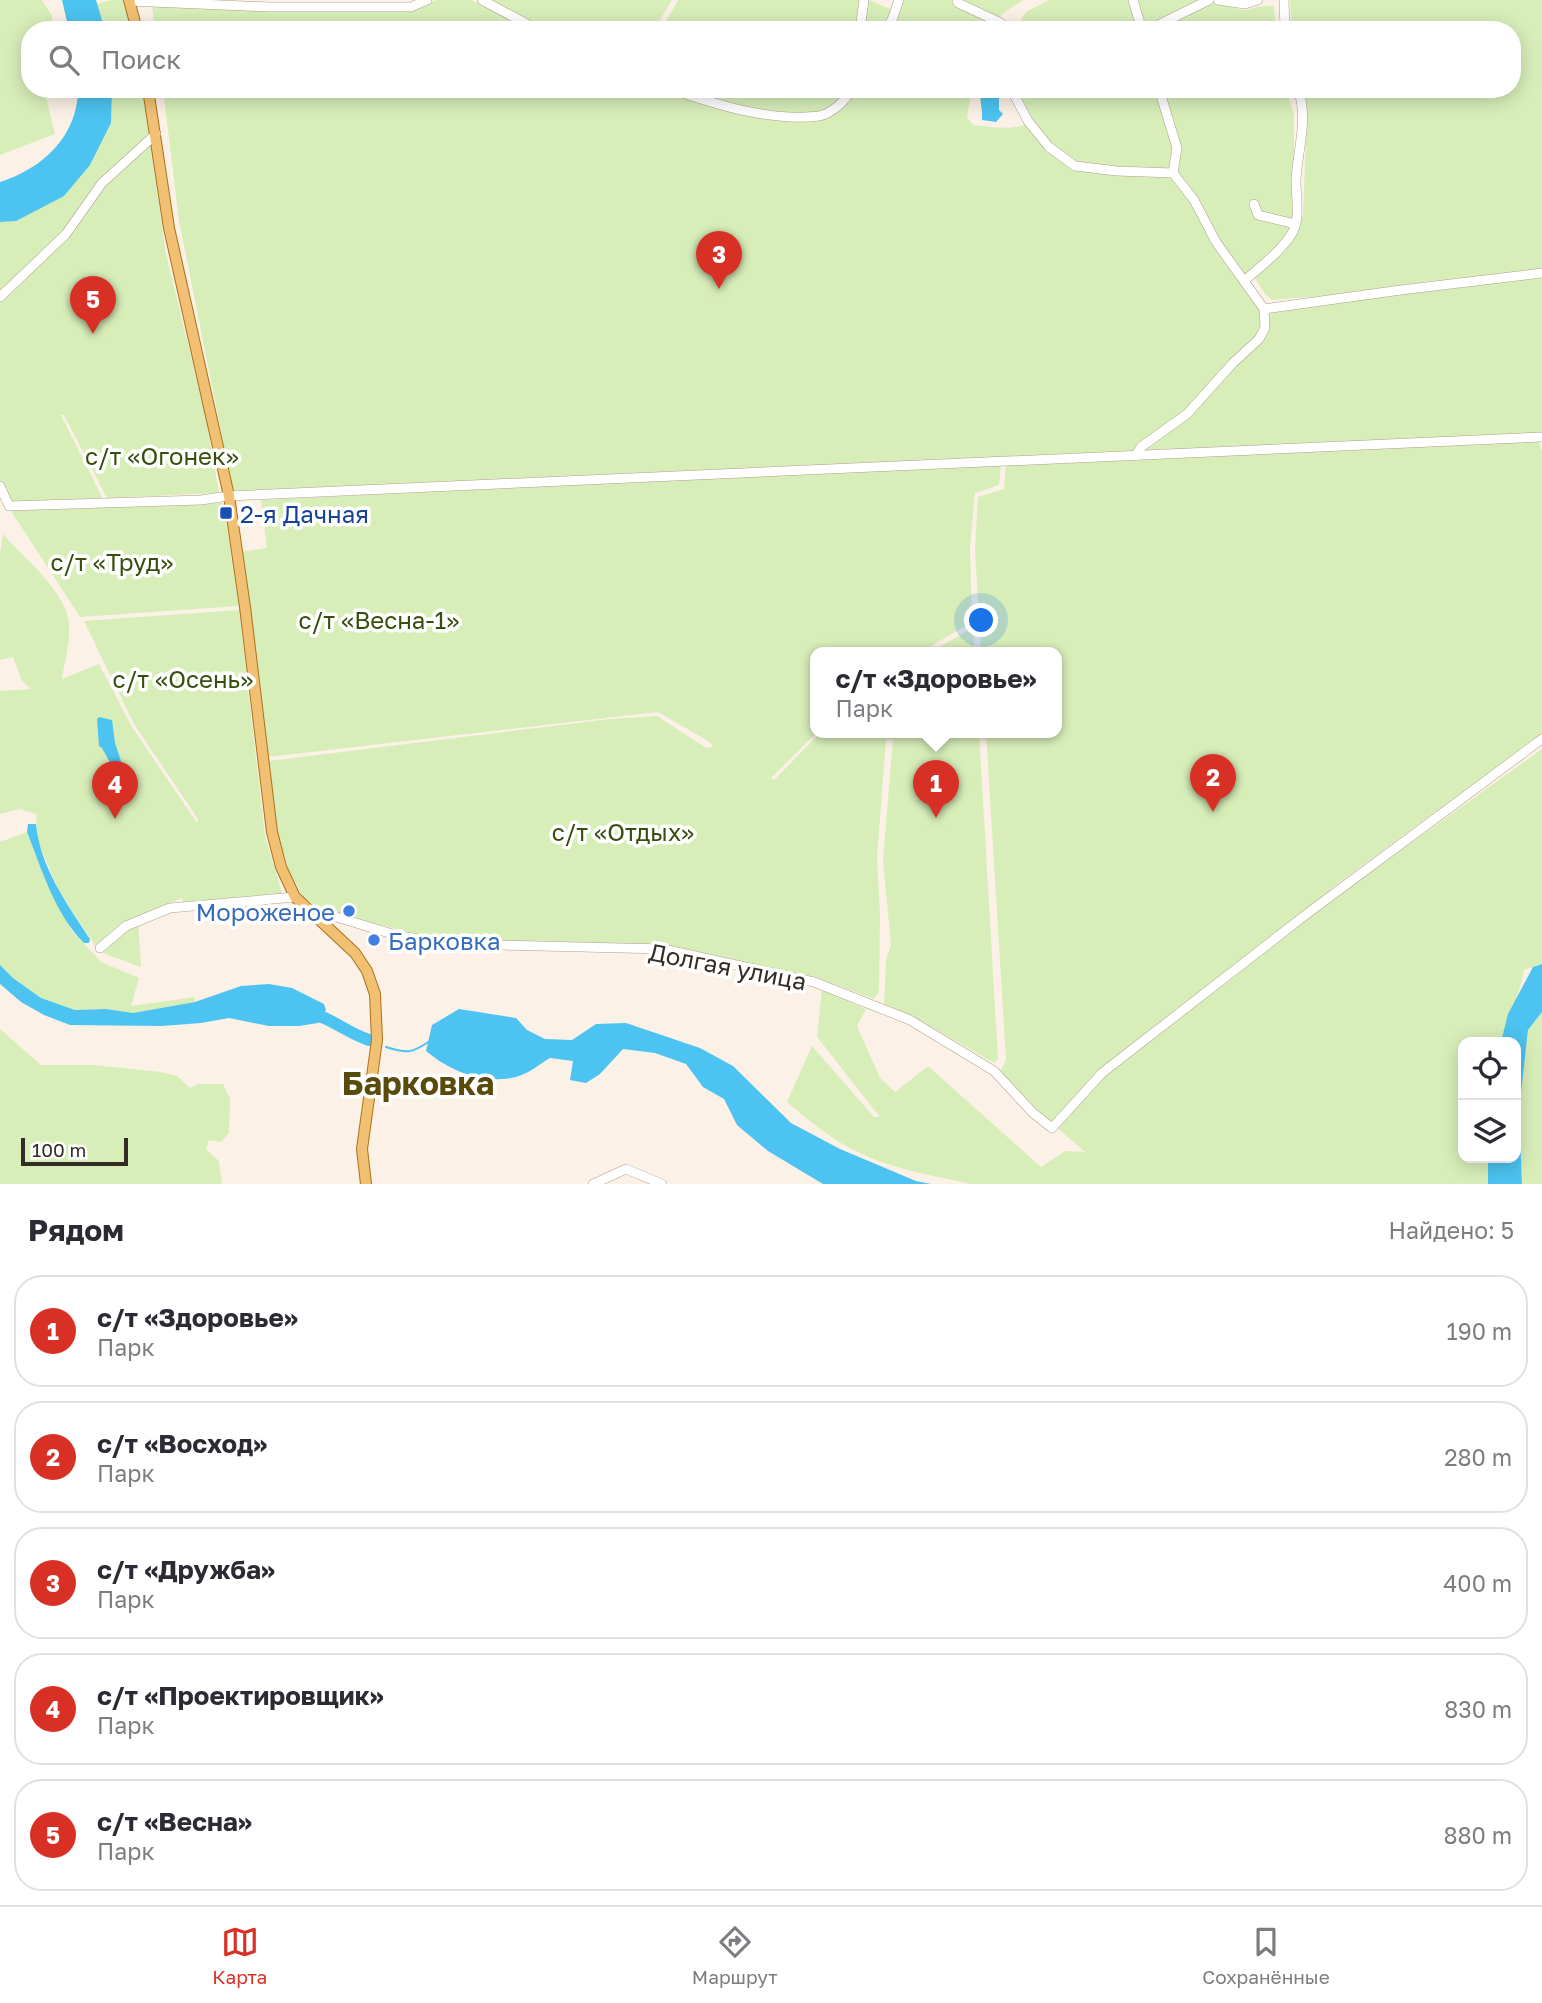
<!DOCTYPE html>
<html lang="ru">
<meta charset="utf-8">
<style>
body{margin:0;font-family:"Golos Text",sans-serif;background:#f7f7f7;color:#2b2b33}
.controls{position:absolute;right:21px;bottom:21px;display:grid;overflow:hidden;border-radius:14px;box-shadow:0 4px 18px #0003}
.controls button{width:63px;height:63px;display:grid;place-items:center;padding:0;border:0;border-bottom:2px solid #e1e1e2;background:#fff;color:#2b2b33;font:35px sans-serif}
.scale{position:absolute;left:21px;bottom:18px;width:107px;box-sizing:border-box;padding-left:7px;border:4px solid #332c25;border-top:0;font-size:19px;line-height:24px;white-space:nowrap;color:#332c25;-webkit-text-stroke:5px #fff;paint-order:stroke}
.you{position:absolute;left:982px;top:621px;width:24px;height:24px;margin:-18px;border:5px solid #fff;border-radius:50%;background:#1a73e8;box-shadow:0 0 0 10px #1a73e833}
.badge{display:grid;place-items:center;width:46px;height:46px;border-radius:50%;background:#d93025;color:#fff;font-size:23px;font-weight:700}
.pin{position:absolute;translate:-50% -58px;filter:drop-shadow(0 2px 4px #0008)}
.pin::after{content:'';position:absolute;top:37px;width:24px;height:21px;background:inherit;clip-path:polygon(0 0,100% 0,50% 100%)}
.popup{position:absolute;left:810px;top:647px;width:252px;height:91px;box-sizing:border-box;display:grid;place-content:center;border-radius:14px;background:#fff;filter:drop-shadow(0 2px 5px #0005);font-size:23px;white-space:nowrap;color:#7c7c81}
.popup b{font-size:26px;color:#2b2b33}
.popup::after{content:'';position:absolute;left:50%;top:100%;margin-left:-14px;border:14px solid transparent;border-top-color:#fff}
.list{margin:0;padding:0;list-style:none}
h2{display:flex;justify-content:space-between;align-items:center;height:91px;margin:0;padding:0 28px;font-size:30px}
h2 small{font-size:23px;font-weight:400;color:#7c7c81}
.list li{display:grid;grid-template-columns:46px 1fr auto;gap:21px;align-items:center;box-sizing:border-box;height:112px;margin:0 14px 14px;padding:0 14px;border:2px solid #e1e1e2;border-radius:28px}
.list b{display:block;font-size:26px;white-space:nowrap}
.list p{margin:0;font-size:23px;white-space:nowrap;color:#7c7c81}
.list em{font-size:23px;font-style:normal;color:#7c7c81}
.icon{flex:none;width:38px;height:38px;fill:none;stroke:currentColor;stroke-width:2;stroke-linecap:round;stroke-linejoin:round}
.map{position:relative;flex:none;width:1542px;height:1184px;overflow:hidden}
.search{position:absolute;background:#fff;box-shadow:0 4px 18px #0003;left:21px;right:21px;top:21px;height:77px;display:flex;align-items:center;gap:18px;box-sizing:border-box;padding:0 24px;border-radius:28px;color:#7c7c81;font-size:26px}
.sheet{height:721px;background:#fff}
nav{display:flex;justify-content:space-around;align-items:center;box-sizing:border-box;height:98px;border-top:2px solid #e1e1e2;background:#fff;font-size:19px;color:#7c7c81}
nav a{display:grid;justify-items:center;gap:4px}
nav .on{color:#d93025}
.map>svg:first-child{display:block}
</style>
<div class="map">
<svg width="1542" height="1184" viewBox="0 0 1542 1184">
<rect width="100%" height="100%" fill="#fcf1e6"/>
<g fill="#d7eeb9" fill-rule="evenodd">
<path d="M0,0h42l10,16 1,14h-23v59h14l11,45 -55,21z"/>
<path d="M112,0h11l9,30h-27l-8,-26z"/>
<path d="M436,0h36l57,30h-374l-3,-24 257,6z"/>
<path d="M491,0h181l-18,30h-108z"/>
<path d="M678,0h191l31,13 3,-13h120l-21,14 -9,16h-332z"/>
<path d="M1049,0h175c23,20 25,3 50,6l2,24h-261l11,-18z"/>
<path d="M1290,0h252v433l-1309,58 -54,-270 -16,-132h809l-5,28 6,8c19,2 44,7 61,-5l-16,-23 -3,-8h270l9,24v45l5,62 4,-4 4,-108 -5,-19h210v-59h-220zM1251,272l14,22 7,6 75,-6 -85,18 -23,-32z"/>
<path d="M112,89h30l24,165 39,160 14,79 -112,5 -43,-83h-3l42,84 -93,4 -10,-22v-259l16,-1 74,-56 21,-42z"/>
<path d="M1539,441l3,11v281l-213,157 -3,14 216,-155v215l-18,6 -18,72h-43v116h28v26h-520c-36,-8 -74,-14 -107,-29 -28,-12 -54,-33 -77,-53l25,-56 62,71h6l-63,-80 5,-47 44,19 -9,17 23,52 15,14 33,-26 113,101 24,-16 20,1 -40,-35 -45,-45 6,-12 -20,-328h71v-80h-76l-6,-102 3,-53 26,-8 2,-25z"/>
<path d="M1001,464l-2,21 -24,8 -5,55 2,74 -51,30h-106l2,80 -46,46 3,2 47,-48h158l19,327 -4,4 -80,-46 -30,-13 2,-44 5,-15 -8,-85 10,-121 -7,1 -9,117 3,55 -1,79 -5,8 -59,-22 -151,-32 -215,-6 -41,-7 -70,-18 -23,-9 -12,-8 -14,-27 -10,-32 -10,-77 341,-42 47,-3 49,32 7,-1 -3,-5 -52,-30 -390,45 -27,-205 26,-4 -6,-48z"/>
<path d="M223,503l16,103 -159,11 -69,-106z"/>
<path d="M3,534c20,23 55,51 64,80 6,20 -2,45 -5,65l37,-15 33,63 65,96 1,-4 -64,-95 -50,-103 155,-11 26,226 18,60 -99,8 -2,-6 -44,20 3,49 -36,-13 -9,-7 -37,-56 -21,-49 -2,-28 -17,-5 -19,5v-123l31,-2 -9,-8 -9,-24 -13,3v-106z"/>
<path d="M973,628l1,24h-44z"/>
<path d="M27,832l19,49 26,50 29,31 38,16 -8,28 64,-9v5l-62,11 -27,-4 -31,1 -34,-12 -28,-20 -13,-13v-123z"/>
<path d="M1542,1012v172h-20l-3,-73 9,-81z"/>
<path d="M0,1029l41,36h53l67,7 16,4 13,12 8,-4h25l7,15 -1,34 -8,9 -12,-2 -3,9 13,12 3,23h-222z"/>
</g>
<g fill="#4cc3f0">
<path d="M62,0h34l9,30h-36z"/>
<path d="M78,89h34l-1,34 -21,42 -26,31 -48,25 -16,1v-40c42,-13 78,-46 78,-93z"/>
<path d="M981,89h18v21l4,4 -7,8 -14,-2c1,-11 -3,-19 -1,-31z"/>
<path d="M99,717l13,3 3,23 8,24 -5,-1 -5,2 -11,-20 -3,-2 -2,-27z"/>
<path d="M28,824h8c4,43 31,80 54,115l-1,4h-5c-29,-29 -42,-73 -57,-111z"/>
<path d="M1542,964v48l-14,18 -9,81 3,73h-34v-26h28v-116h-15l7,-28 25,-47z"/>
<path d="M0,965l13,13 28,20 34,12 31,-1 27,4 62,-11 46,-16 28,-2 23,4 32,16 2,6 -8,13 -19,3h-30l-40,-8 -28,5 -39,3 -92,-1 -26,-10 -23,-13 -21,-18z"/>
<path d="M459,1009l57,9 11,12 18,9 27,1 24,-16 30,-1 74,25 33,18 58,57 49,26 76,32 15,3h-108l-55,-33 -31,-26 -13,-26 -21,-12 -17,-23 -31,-11 -32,-4 -23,25 -14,9 -16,-3 3,-19 -23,-3c-12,7 -24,18 -39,20 -31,5 -61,-7 -85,-27l6,-26z"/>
</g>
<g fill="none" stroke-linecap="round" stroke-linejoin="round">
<path stroke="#4cc3f0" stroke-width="2" d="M386,1047c22,7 26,6 44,-6"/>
<path stroke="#4cc3f0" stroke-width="12" d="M306,1012c25,5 39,20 63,28"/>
<g stroke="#b19f8e" stroke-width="10">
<g id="minor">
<path d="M482,0l56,30"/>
<path d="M957,0l1,3 43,20 5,7"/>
<path d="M1133,0l9,30"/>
<path d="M1218,0l27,4 13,-4"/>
<path d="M1284,0l1,30"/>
<path d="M129,1l141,6h141l16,-7"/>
<path d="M860,30l4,-30"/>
<path d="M885,30l7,-10 7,-20"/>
<path d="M1148,30l61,-30"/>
<path d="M670,89c45,15 100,33 149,27 12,-2 28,-16 32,-27"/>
<path d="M1011,89l17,32 21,26 26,19 42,5 56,2"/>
<path d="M1254,204l4,11 37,9"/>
<path d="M1244,281c16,-14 35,-28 47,-46 10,-15 5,-37 5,-54 1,-30 13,-61 2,-92"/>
<path d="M0,297l66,-63 36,-51 54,-49"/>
<path d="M1264,309l137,-19 141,-17"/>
<path d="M1136,455l5,-8 46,-33 46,-51 26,-24 6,-11 -1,-19 -48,-67 -22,-42 -21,-27 4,-25 -18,-59"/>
<path d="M0,486l9,20 192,-6 28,-4 1313,-59"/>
<path d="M310,909l89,27 54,8 210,5 151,33 96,38 84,51 39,42 19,15 50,-55 206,-160 234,-174"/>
<path d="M100,948l26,-22 44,-18 125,-11"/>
<path d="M593,1184l33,-15 36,15"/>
</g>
</g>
<g stroke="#a9711b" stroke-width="12">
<g id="major">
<path d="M129,0l8,30"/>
<path d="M148,89l21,139 60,268 16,111 27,225 9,35 14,30 60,56 12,18 8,23 2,46 -15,109 4,35"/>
</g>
</g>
<use href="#minor" stroke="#fff" stroke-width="9"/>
<use href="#major" stroke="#f1c073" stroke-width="10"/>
</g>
<rect fill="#1a4fb4" stroke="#fff" stroke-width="2.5" x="219" y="506" width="14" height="14" rx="3.5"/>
<g fill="#3f7fe0" stroke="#fff" stroke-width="2.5">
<circle cx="349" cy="911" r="7"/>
<circle cx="374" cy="940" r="7"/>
</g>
<g text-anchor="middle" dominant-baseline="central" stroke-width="7" stroke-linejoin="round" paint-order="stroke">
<g font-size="24" fill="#384e0d" stroke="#fff">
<text x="162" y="455">с/т «Огонек»</text>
<text x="112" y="561">с/т «Труд»</text>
<text x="379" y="619">с/т «Весна-1»</text>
<text x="183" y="678">с/т «Осень»</text>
<text x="623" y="831">с/т «Отдых»</text>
</g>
<g font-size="24" fill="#164399" stroke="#fff" text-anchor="start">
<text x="240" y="513">2-я Дачная</text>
</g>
<g font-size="24" fill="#366cbe" stroke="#fff" text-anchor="end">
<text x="335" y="911">Мороженое</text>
<text x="388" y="940" text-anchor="start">Барковка</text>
</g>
<g font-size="24" fill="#332c25" stroke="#fff">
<text transform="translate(728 966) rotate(11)">Долгая улица</text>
</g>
<g font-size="32" font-weight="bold" fill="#594b0b" stroke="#fff">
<text x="418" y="1083">Барковка</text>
</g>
</g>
</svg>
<div class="controls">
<button><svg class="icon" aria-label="locate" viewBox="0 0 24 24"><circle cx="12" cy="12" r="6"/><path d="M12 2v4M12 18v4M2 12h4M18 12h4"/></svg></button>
<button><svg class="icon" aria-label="layers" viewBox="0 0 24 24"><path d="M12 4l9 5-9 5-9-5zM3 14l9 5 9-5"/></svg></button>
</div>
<div class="scale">100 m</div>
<div class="you"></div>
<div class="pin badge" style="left:936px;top:818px">1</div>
<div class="popup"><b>с/т «Здоровье»</b>Парк</div>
<div class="pin badge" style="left:1213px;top:812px">2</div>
<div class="pin badge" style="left:719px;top:289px">3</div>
<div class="pin badge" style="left:115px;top:819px">4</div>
<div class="pin badge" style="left:93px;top:334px">5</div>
<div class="search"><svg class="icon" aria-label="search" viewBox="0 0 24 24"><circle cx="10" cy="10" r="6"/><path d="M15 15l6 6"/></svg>Поиск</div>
</div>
<section class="sheet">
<h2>Рядом<small>Найдено: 5</small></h2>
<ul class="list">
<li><span class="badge">1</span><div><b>с/т «Здоровье»</b><p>Парк</p></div><em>190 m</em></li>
<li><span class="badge">2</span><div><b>с/т «Восход»</b><p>Парк</p></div><em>280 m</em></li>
<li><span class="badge">3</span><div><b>с/т «Дружба»</b><p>Парк</p></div><em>400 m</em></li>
<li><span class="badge">4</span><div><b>с/т «Проектировщик»</b><p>Парк</p></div><em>830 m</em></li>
<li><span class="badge">5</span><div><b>с/т «Весна»</b><p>Парк</p></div><em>880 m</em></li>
</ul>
</section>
<nav>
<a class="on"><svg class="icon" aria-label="map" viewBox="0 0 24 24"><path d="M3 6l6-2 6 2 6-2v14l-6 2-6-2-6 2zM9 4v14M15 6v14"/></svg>Карта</a>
<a><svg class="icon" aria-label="directions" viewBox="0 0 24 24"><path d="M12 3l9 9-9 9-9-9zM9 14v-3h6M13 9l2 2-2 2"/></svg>Маршрут</a>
<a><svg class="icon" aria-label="saved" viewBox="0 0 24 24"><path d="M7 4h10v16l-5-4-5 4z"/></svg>Сохранённые</a>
</nav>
